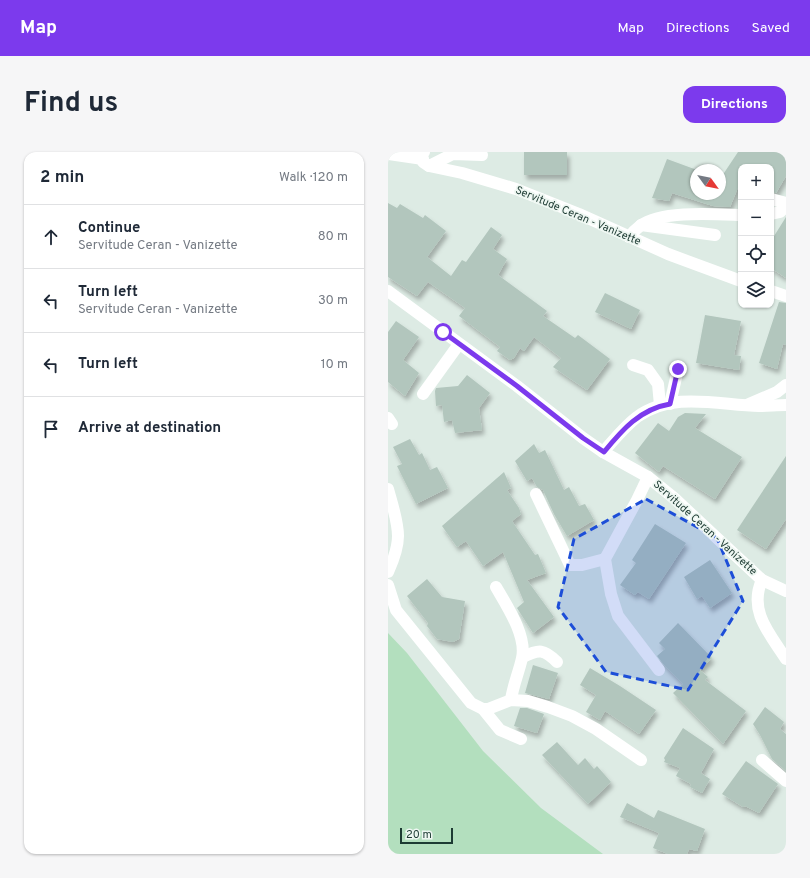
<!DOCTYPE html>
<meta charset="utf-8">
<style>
body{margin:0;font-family:Overpass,sans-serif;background:#f6f6f7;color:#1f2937}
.controls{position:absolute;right:12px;top:12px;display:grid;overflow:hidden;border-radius:8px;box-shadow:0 1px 3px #0004}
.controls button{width:36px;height:36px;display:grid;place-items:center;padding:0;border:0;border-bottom:1px solid #e0e1e3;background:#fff;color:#1f2937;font:20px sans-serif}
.compass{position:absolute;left:302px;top:12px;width:36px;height:36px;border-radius:50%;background:#fff;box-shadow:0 1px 3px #0004;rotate:123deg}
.scale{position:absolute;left:12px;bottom:10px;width:53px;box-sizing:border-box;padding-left:4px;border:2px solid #1d3b33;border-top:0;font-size:11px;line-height:14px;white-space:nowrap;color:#1d3b33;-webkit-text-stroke:3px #eef7f2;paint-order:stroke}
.stop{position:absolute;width:12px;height:12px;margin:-9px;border:3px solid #7c3aed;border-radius:50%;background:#fff}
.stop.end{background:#7c3aed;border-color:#fff;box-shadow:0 1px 4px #0008}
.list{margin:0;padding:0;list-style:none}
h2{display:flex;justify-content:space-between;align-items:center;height:52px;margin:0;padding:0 16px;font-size:17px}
h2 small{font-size:13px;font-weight:400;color:#747a83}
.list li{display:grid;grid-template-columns:26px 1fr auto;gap:12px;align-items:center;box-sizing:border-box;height:64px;padding:0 16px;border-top:1px solid #e0e1e3}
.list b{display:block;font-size:15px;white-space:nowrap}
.list p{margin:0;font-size:13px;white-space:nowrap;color:#747a83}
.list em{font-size:13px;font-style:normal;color:#747a83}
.icon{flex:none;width:22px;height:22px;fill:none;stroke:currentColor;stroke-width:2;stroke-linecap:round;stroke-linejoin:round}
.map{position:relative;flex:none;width:398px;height:702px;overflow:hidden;border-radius:12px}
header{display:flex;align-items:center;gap:24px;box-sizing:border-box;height:56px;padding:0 20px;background:#7c3aed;color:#fff}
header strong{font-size:19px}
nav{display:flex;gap:22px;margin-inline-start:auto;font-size:14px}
.intro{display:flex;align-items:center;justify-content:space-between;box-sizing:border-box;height:96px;padding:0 24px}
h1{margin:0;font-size:28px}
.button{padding:10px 18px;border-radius:12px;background:#7c3aed;color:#fff;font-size:14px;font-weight:700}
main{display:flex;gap:24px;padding:0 24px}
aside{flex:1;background:#fff;border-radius:12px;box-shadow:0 1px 3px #0004}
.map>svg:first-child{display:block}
</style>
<header>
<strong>Map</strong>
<nav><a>Map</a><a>Directions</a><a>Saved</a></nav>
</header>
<div class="intro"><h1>Find us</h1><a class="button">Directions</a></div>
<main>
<aside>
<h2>2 min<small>Walk · 120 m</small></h2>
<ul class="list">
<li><svg class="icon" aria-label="ahead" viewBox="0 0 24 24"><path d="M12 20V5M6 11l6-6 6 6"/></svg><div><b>Continue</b><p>Servitude Ceran - Vanizette</p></div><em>80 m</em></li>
<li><svg class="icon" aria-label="left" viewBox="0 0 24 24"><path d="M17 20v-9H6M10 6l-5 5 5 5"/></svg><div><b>Turn left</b><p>Servitude Ceran - Vanizette</p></div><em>30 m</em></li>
<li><svg class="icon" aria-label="left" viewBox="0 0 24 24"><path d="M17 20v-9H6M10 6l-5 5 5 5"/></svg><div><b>Turn left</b></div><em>10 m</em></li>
<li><svg class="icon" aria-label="arrive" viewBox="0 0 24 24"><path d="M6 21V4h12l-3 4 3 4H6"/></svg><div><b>Arrive at destination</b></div></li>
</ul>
</aside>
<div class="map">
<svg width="398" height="702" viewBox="0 0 398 702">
<defs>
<filter id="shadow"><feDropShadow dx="2.5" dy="4.5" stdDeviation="2" flood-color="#0004"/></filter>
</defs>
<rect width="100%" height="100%" fill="#ddebe4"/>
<path fill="#b3dfbe" d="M0,481l19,20 76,98 58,57 62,46h-215z"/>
<g fill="#b2c6bd" filter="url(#shadow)">
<rect x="136" y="0" width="43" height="23"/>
<path d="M350,0h48v24l-10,17 -5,-1v-25h-30v13l-11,27 -17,-1 -41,-13 -3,8 -17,-3 15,-39 30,11h-1v24h24v-15z"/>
<path d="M0,51l9,5 3,-4 23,14 2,-3 21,16 -19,26 24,19 11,-16 4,2 25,-35 11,8 -9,14 14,10 -9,16 49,36 -4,5 32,22 3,-3 32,24 -23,31 -34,-23 8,-9 -27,-21 -10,14 -4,-3 -6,10 -4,2 -13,-9 3,-4 -41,-31 6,-8 -37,-26 -11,14 -29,-19z"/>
<path d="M398,65v61l-15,-10v-27z"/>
<path d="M217,141l35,17 -9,19 -36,-17z"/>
<path d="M391,150l7,1v42l-3,-1 -6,25 -18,-6z"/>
<path d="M317,163l36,6 -7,34 7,1 -2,14 -43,-7z"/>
<path d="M8,169l23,16 -16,23 16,13 -14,23 -17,-14v-50z"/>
<path d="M79,223l23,18 -11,15 3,22 -27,3 -3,-13 -8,2 -2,-17 -6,1 -1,-15 1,-3 22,-2z"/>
<path d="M297,261l21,1 -11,14 47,29 -27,42 -52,-33 -4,6 -24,-19 23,-30 11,8 9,-14z"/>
<path d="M22,287l9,16 3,-2 8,17 7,-3 11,21 -32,16 -19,-38 5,-2 -9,-17z"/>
<path d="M146,292l5,9 6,-3 19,40 5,-3 10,19 6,-2 9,16 -27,16 -13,-22 -11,-24 -6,-3 -5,-9 -5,3 -12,-20z"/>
<path d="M398,304v63l-20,30 -29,-19z"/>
<path d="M116,320l7,16 -4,2 12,18 2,6 -9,7 23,34 3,-1 8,19 -19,7 27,37 -21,16 -16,-25 7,-6 -21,-50 -20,14 -17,-25 -9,6 -15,-21z"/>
<path d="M267,372l31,19 -37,56 -11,-7 -3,3 -15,-10 16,-22 -4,-3z"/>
<path d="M322,408l22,33 -22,15 -8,-12 -5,3 -13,-22z"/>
<path d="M39,427l15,18 23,4 -6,38 -6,3 -16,-3 -10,-13 1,-3 -21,-27z"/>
<path d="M290,471l34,35 -12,12 8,7 -3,3 41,31 -23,33 -50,-51 10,-9 -18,-18 -8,-10 8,-7 -6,-6z"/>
<path d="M145,513l25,8 -9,26 -24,-6z"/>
<path d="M202,516l30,18 36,24 -17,24 -34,-23 -5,9 -14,-8 10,-17 -16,-10z"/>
<path d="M377,555l19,15 -4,7 6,5v37l-14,-12 -12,-24 -7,-11z"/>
<path d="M132,556h7l17,6 -7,19 -23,-7z"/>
<path d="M295,576l31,21 -13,24 9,6 -8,14 -12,-6 1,-3 -15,-8 4,-8 -16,-6 1,-2 -1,-2z"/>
<path d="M169,590l21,23 7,-7 9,11 3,-3 14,16 -23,22 -46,-49z"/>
<path d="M358,609l32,23 -19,29 -14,-7 -2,1 -21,-13z"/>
<path d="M239,651l27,15 4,-8 47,19 -8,22 -8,-2 -2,5h-19l-15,-6 6,-15 -39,-16z"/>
</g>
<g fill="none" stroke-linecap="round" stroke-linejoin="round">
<g stroke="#fff" stroke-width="12">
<path d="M36,0l-2,3 1,7 6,4 33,7 54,16 63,25 89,40 73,27"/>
<path d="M0,2l35,5"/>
<path d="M41,14l24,-12 29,1"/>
<path d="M383,47l15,4"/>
<path d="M383,62l9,-2 6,-6"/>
<path d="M253,73l74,10"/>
<path d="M241,85c3,-4 7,-8 11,-11 21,-16 75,-12 101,-11"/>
<path d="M0,139l129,95 66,52 20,14 45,25 26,21 88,82 24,11"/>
<path d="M383,139l15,5"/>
<path d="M245,213l15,5 10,14 2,21"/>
<path d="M35,242l36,-50"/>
<path d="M282,252l8,-35"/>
<path d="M361,252l28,-12 9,-7"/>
<path d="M0,266l4,6"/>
<path d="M215,300c11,-12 21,-25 34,-35 36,-26 81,-12 122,-11 9,0 18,-1 27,-1"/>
<path d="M260,325l-11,23 -32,59 6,35 7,22 41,54"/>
<path d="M0,337c4,15 10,32 10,47 0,13 -5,25 -10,36"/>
<path d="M148,342l34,71h12l23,-6"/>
<path d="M374,428c-14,31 8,54 24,79"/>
<path d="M0,433l8,25 75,93 12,6h5l23,-9 17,1 20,6 24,9 24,13 45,31"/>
<path d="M108,435c11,19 31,49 26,71 -3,14 -9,27 -11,42"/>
<path d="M135,505c16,-8 21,-8 34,5"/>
<path d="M95,557l17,21 21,9"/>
<path d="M374,608l24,21"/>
</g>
</g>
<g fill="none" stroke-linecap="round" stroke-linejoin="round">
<path stroke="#7c3aed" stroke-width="5" d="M55,180l74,54 66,52 21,14c18,-22 36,-43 66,-48l8,-35"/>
</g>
<path fill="#1d4ed8" fill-opacity="0.2" stroke="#1d4ed8" stroke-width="3" stroke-dasharray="8 5" stroke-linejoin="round" d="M258,347l71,39 26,63 -55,89 -82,-18 -48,-65 16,-68z"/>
<g text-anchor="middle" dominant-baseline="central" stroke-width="3.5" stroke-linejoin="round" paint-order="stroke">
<g font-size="11" fill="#1d3b33" stroke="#eef7f2">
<text transform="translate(190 64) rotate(23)">Servitude Ceran - Vanizette</text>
<text transform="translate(317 376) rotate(42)">Servitude Ceran - Vanizette</text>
</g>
</g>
</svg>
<div class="controls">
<button>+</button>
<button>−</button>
<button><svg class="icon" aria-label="locate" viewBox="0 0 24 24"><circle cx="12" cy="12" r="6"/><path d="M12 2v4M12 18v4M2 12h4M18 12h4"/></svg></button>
<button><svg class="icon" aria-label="layers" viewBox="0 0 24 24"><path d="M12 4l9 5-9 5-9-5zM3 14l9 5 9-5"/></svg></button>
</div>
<svg class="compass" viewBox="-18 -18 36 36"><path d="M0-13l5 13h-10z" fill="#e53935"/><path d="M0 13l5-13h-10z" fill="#747a83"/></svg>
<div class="scale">20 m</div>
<div class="stop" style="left:55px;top:180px"></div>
<div class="stop end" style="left:290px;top:217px"></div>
</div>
</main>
